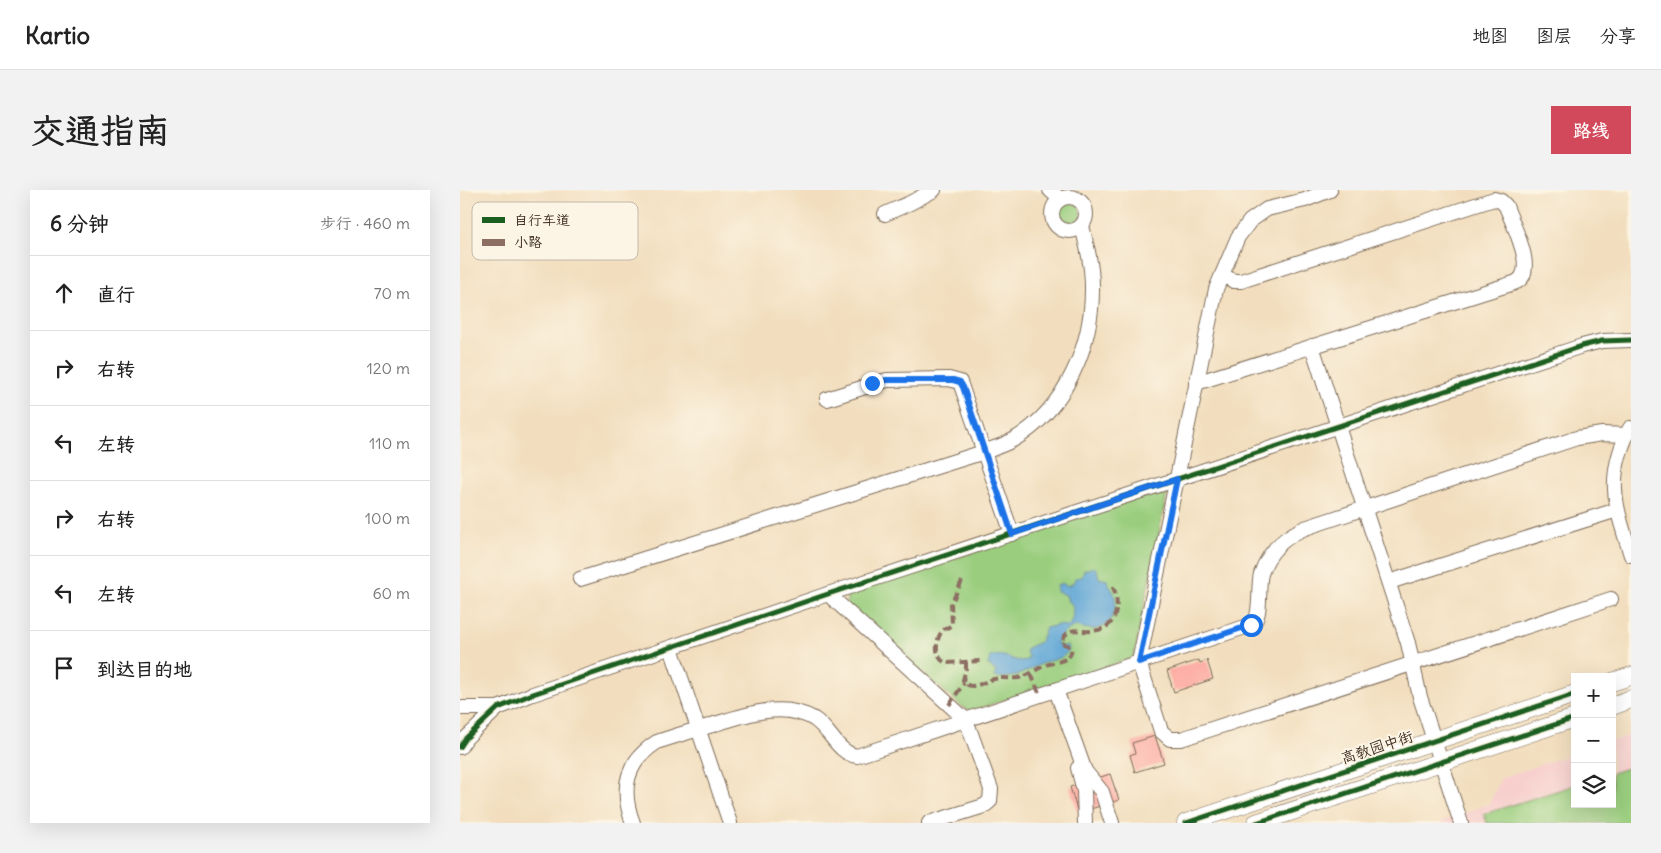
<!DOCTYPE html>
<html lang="zh">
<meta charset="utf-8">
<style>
body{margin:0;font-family:Delius,"LXGW WenKai TC",sans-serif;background:#f2f2f2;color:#222}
.controls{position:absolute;right:15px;bottom:15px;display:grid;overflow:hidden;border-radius:0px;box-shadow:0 5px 20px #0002}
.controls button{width:45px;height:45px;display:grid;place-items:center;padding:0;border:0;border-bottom:1px solid #e0e0e0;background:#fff;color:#222;font:25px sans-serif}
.stop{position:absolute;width:15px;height:15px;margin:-11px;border:4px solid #1a73e8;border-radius:50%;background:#fff}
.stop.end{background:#1a73e8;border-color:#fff;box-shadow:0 1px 5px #0008}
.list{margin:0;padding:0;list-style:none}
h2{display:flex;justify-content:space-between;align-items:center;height:65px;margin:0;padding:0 20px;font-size:21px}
h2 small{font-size:16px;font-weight:400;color:#767676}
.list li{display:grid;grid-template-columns:32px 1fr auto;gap:15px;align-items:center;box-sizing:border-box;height:75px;padding:0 20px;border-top:1px solid #e0e0e0}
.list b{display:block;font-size:19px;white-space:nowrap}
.list em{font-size:16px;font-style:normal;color:#767676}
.icon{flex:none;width:28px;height:28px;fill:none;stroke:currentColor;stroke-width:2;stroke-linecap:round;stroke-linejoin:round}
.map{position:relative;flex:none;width:1171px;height:633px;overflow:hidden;border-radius:0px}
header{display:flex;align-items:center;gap:30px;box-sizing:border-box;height:70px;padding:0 25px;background:#fff;border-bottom:1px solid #e0e0e0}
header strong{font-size:24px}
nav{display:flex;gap:28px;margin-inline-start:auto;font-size:18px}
.intro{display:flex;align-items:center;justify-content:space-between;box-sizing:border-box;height:120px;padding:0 30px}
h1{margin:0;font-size:35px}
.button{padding:12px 22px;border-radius:0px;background:#d1495b;color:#fff;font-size:18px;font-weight:700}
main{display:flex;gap:30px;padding:0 30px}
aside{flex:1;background:#fff;border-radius:0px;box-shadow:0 5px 20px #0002}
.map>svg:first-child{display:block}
</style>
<header>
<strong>Kartio</strong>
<nav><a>地图</a><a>图层</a><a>分享</a></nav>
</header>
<div class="intro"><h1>交通指南</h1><a class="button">路线</a></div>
<main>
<aside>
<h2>6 分钟<small>步行 · 460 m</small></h2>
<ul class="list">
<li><svg class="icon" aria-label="ahead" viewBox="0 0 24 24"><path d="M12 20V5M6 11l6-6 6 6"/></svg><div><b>直行</b></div><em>70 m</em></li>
<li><svg class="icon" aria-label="right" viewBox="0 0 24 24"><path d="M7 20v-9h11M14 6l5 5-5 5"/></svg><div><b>右转</b></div><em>120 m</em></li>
<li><svg class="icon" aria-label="left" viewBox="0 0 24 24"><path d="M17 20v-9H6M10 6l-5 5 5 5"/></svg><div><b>左转</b></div><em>110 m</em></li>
<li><svg class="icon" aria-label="right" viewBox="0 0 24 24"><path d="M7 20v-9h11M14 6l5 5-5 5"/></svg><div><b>右转</b></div><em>100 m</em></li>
<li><svg class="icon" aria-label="left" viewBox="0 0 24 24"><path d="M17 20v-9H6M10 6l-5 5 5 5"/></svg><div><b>左转</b></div><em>60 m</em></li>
<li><svg class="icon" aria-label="arrive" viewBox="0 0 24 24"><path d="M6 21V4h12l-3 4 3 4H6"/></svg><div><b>到达目的地</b></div></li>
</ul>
</aside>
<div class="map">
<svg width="1171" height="633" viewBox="0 0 1171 633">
<rect width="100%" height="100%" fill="#fcf5e5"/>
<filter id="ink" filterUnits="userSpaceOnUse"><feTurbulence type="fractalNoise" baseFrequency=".02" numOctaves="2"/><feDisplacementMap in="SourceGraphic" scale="10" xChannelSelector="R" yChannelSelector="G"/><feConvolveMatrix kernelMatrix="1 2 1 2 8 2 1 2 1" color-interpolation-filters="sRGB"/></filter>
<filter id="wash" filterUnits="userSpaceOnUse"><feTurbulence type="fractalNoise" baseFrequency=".0096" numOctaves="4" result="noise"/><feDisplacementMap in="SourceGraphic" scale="20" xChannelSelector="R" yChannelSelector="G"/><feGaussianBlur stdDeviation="1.12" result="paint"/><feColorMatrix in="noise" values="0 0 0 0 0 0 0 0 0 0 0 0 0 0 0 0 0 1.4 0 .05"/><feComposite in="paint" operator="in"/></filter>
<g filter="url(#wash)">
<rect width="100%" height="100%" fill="#f2debe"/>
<path fill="#f7d0ce" d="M1171,545v88h-193l51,-19 12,-26 74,-25v51h37v-63z"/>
<g fill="#9ace7e" stroke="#6a7c4e">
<circle cx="609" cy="24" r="12"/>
<path d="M701,301l6,2 -33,162 -2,3 -161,53 -10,-5 -114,-100v-12z"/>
<path d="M1171,577v56h-144l-3,-9 91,-29v19h37v-31z"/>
</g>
<path fill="#5fa6d6" stroke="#4d687a" d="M634,377l3,3 2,8 8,2c1,4 4,8 6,11 6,12 1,32 -13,37 -8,3 -17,0 -24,-2 -8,3 -17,9 -19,17l2,3h9l1,4c-6,9 -13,9 -23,12 -20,8 -28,18 -52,15l2,-6 -8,-6 2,-8c17,-6 22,7 37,3l2,-3 -3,-4 1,-5 13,-6 6,-14 12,-3 10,1c6,-5 5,-15 4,-22l-4,-3 -2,-6 -9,-3v-6l4,-3 7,3 6,-4 1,-4 7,-1 2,-7z"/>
<g id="blocks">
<g fill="#fda9a0">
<path d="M739,470l1,3 7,-3 6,19 -39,13 -7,-21z"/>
<path d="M695,546l9,27 -29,9 -5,-17 5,-2 -3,-10z"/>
<path d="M650,584l9,26 -41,13 -8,-26z"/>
</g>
</g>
</g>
<g filter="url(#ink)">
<use href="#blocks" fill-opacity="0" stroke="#7b6956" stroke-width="1"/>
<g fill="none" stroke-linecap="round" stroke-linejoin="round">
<g stroke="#7b6956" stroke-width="16">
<g id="minor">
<path d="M590,0l10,9"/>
<path d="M870,0l-25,10 -38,9 -17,12 -12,16 -22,52 -77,373 22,69 9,8h11l430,-140"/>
<circle cx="609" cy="24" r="17"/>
<path d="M425,24l25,-11 24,-13"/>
<path d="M852,156l96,297 12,54 41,126"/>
<path d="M736,193l318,-100c26,-9 -2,-59 -8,-77l-5,-5 -7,-2 -253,82h-7l-12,-6"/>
<path d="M367,209l60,-19 62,-1 11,3 52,152"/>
<path d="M1170,238c-25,50 -15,77 1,127"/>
<path d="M120,389l404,-127c10,-4 20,-7 29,-12 52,-30 80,-95 79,-154 0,-20 -5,-40 -10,-60"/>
<path d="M929,392l228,-72"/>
<path d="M368,404l138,126 25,69 -1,12 -6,5 -55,17"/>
<path d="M211,458l59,175"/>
<path d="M596,500l29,81 17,21 10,31"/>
<path d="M0,518h38"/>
<path d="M0,557l6,-9 32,-30 32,-13 298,-101 754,-248 20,-5 29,-1"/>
<path d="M618,578l6,23 1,32"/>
<path d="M173,633c-13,-34 -7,-61 24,-81 17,-6 35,-11 52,-16 32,-10 73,-26 105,-7 17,11 23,34 43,37l394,-131c12,-7 6,-37 10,-51 7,-22 23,-37 44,-46l272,-90 25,-4 25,1"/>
</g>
</g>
<g stroke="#7b6956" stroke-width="19">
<g id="major">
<path d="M1152,492l19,-6"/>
<path d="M1152,516l19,-7"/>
<path d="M726,633l389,-129"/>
<path d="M796,633l319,-105"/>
</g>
</g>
<use href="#minor" stroke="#fff" stroke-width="14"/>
<use href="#major" stroke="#fff" stroke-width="18"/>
<g stroke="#8d6e63" stroke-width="4" stroke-dasharray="8 4" stroke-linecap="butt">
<path d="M502,391l-11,23 1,20c-3,4 -7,4 -10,7 -7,10 -8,27 4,32l35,-2"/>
<path d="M506,472v6l-3,12c7,13 21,1 31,-1 8,-2 16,0 24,-1 11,-2 18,-9 28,-13 9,-4 28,-3 25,-18l-9,-4c1,-6 4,-10 9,-12 5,-2 8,0 12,0 16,1 30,-3 33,-20 2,-9 0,-20 -5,-27"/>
<path d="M571,484l9,21"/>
<path d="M489,515l15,-22"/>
</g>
<g stroke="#fcf5e5" stroke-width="8">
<g id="cycleway">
<path d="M0,557l6,-9 32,-30 32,-13 298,-101 754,-248 20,-5 29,-1"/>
<path d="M726,633l389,-129"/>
<path d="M796,633l319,-105"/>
</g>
</g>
<use href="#cycleway" stroke="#1b5e20" stroke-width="5"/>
</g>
</g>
<g fill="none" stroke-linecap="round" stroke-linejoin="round" filter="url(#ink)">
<path stroke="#1a73e8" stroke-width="6" d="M412,193l15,-3h66l7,2 3,5 49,147 165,-55 -38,183 112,-37"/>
</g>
<g text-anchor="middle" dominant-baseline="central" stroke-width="4" stroke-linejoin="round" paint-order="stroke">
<g font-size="15" fill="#3b2a1e" stroke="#fcf5e5">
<text transform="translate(917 557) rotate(-18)">高教园中街</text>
</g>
</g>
<rect x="12" y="12" width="166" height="58" rx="8" fill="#fcf5e5" stroke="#c2b8a9" stroke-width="1"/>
<rect x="22" y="27" width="23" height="6" fill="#1b5e20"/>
<rect x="22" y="49" width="23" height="7" fill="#8d6e63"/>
<g font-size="14" fill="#3b2a1e">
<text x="54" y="35">自行车道</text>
<text x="54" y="57">小路</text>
</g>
</svg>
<div class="controls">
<button>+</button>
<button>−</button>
<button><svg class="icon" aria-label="layers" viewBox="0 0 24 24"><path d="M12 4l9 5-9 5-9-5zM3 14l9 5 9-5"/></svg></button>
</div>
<div class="stop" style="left:791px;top:435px"></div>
<div class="stop end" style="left:412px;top:193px"></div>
</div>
</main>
